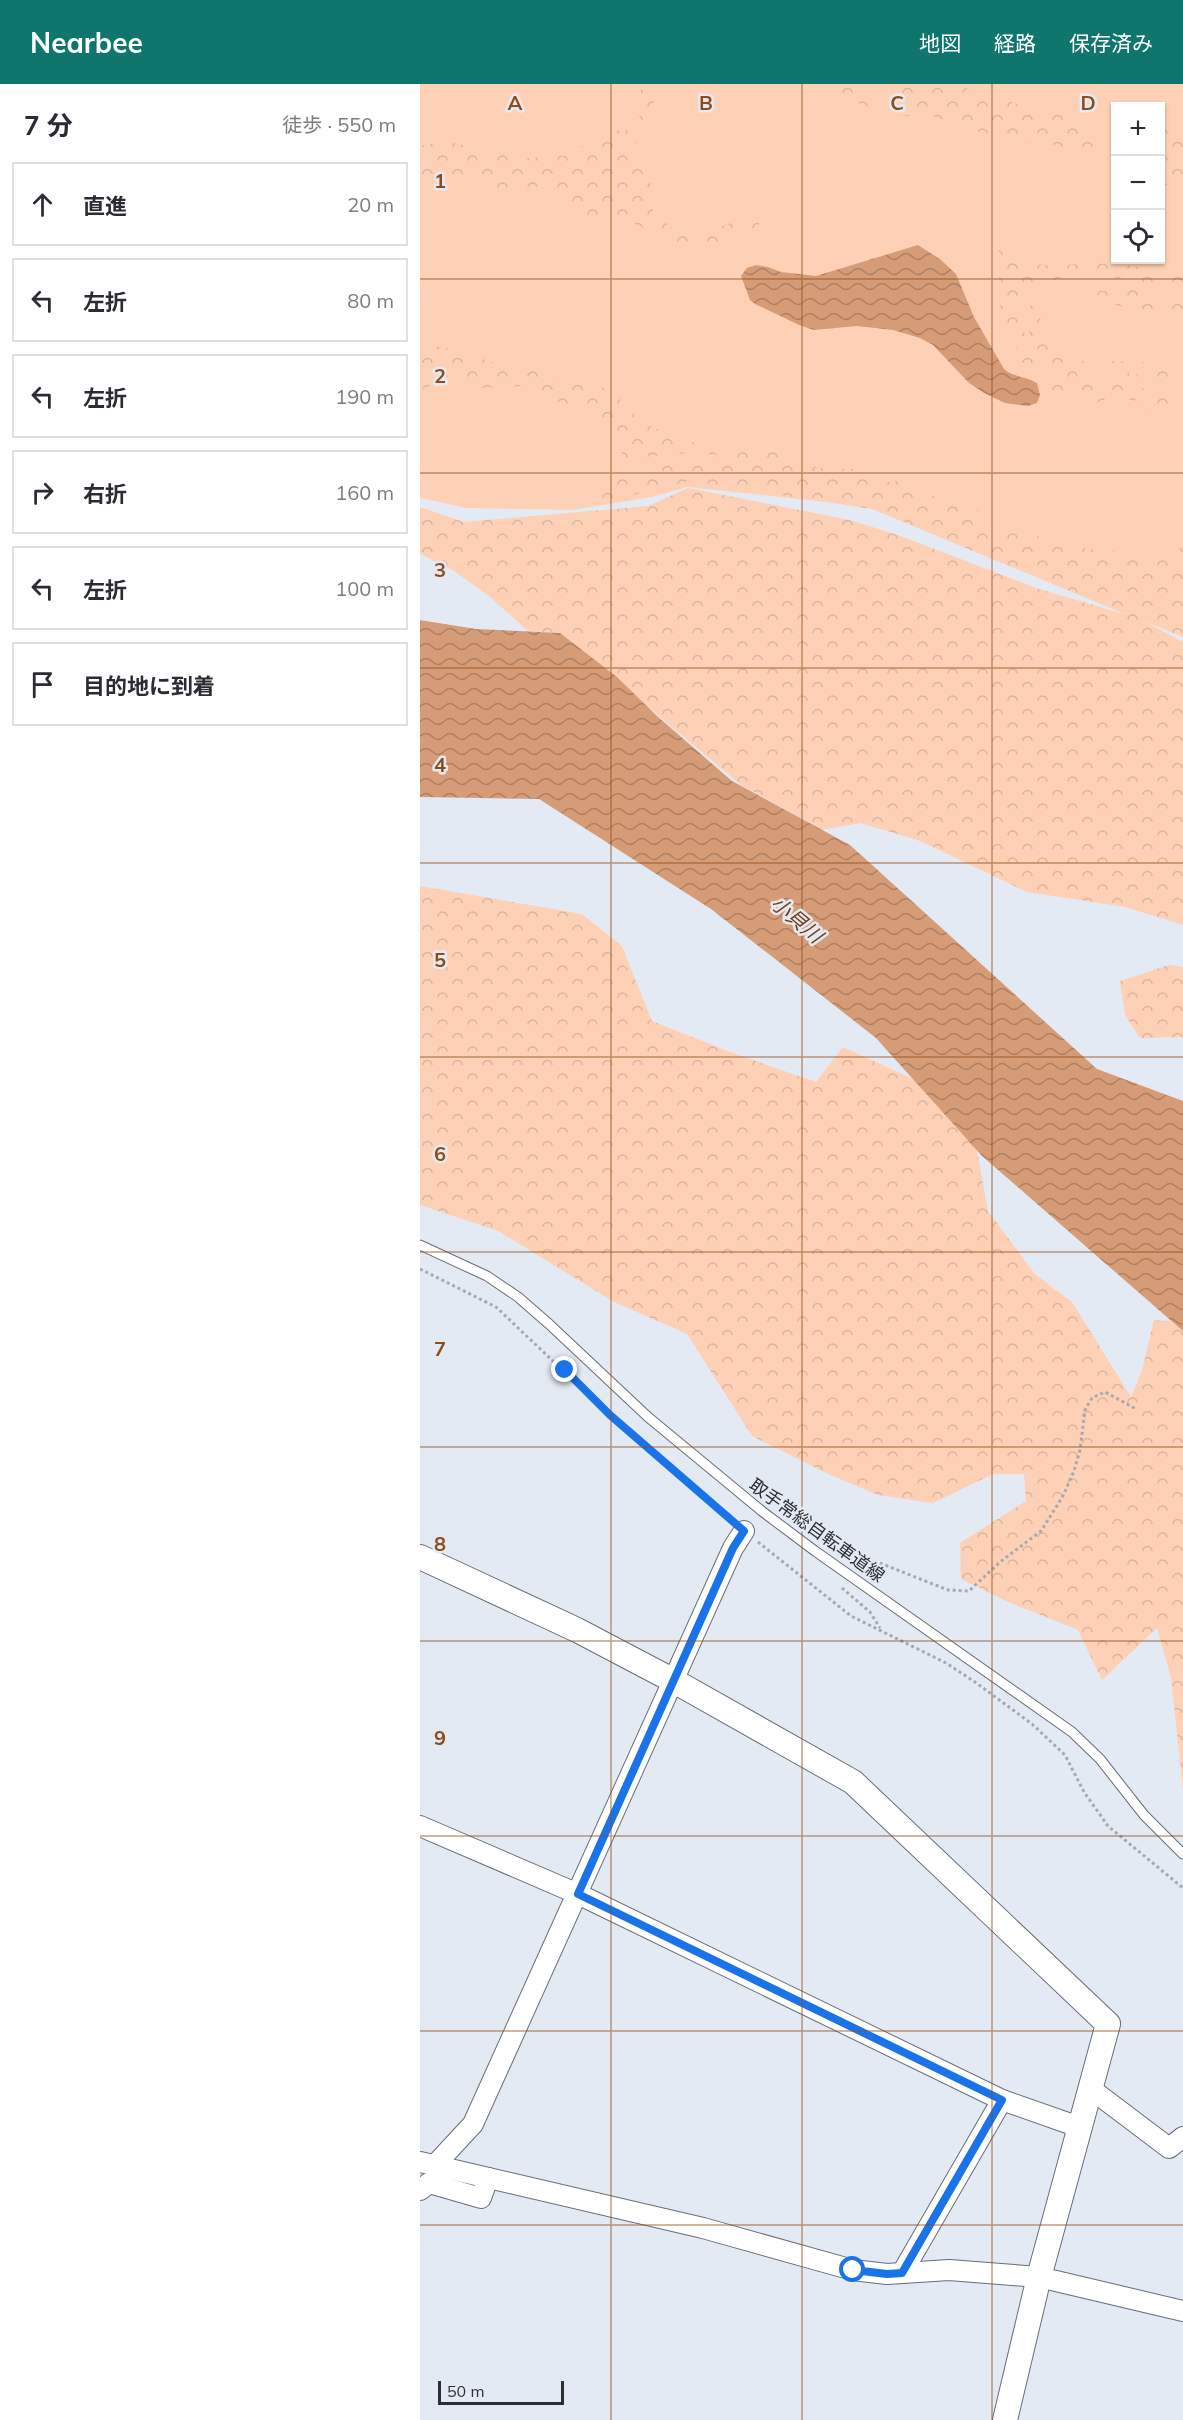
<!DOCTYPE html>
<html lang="ja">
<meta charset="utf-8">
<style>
body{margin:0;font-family:Mulish,"Noto Sans JP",sans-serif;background:#f2f2f3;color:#2b2b33}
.controls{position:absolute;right:18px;top:18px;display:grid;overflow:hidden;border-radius:0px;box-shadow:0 2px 4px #0004}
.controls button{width:54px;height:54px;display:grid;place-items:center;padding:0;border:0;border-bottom:2px solid #e1e1e2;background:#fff;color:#2b2b33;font:30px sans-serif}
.scale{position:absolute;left:18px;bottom:15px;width:126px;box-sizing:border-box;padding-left:6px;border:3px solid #2c2e32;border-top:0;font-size:16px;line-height:21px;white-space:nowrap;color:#2c2e32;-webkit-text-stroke:4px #e4eaf3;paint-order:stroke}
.stop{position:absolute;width:18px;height:18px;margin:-14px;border:4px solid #1a73e8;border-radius:50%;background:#fff}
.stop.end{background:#1a73e8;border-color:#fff;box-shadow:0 2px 6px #0008}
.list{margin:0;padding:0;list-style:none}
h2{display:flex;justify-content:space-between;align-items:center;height:78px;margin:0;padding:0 24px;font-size:26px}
h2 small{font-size:20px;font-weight:400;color:#7c7c81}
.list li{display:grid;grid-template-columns:39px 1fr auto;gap:18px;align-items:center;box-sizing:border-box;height:84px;margin:0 12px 12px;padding:0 12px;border:2px solid #e1e1e2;border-radius:0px}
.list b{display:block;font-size:22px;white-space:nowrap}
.list em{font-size:20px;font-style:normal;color:#7c7c81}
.icon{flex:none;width:33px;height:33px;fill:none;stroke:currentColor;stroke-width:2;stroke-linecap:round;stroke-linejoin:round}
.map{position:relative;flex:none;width:763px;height:2336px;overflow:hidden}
header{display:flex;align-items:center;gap:36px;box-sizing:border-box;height:84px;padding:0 30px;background:#0f766e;color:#fff}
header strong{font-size:28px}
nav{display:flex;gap:33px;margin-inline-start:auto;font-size:21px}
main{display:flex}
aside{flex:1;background:#fff}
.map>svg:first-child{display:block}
</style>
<header>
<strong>Nearbee</strong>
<nav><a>地図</a><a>経路</a><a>保存済み</a></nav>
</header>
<main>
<aside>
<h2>7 分<small>徒歩 · 550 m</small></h2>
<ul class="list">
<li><svg class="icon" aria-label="ahead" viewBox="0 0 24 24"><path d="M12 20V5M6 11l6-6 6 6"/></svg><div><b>直進</b></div><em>20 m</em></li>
<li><svg class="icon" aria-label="left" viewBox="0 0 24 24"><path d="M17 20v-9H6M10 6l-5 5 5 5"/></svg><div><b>左折</b></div><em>80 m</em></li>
<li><svg class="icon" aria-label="left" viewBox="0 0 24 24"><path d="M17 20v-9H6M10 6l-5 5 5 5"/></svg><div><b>左折</b></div><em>190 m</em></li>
<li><svg class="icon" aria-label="right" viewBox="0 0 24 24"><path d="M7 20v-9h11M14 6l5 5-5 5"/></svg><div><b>右折</b></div><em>160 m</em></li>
<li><svg class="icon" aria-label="left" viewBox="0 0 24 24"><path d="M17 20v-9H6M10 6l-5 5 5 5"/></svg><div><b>左折</b></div><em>100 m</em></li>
<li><svg class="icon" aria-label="arrive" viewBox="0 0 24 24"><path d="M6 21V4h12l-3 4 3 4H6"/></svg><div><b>目的地に到着</b></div></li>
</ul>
</aside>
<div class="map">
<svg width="763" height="2336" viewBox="0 0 763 2336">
<defs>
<pattern id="forest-crowns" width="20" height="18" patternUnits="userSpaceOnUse" patternTransform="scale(1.5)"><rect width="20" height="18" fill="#fed1b6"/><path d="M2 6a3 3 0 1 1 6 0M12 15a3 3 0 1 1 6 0" fill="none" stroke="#dab49d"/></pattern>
<pattern id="water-waves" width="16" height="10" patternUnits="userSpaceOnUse" patternTransform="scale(1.5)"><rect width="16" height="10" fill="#d69c77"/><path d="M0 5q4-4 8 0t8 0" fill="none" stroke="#ae8062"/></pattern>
</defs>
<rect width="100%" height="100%" fill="#e4eaf3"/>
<path fill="#fed1b6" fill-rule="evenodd" d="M0,0h763v552l-310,-129 -186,-20 -35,10 -80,13 -105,-2 -47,-10zM696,22h44v154h-44z"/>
<g fill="url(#forest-crowns)">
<path d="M221,0h22l-2,10 -15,17 -7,31 -14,2c24,24 28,36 28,70 8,5 19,15 28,18 26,6 49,-11 73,-18l7,4 -4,12 -47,16 -35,4 -9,-4 -17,-15 -17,-9 -31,-2 -27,-8 -20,-17 -19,-9 -32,5 -22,-9 -43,-7 -18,2v-31l24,-5 83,17 37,-2 22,-12 29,-9 2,-4 13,-1 8,-5c3,-13 3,-28 3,-41z"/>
<path d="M409,0h14l3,3 13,-3 12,7 5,12 -8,6z"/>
<path d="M465,0h77l10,9 30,5 30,13 48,-2 -4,15 2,8 18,5 6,12 -5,10 -42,-14 -27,-3 -18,4 -49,-22 -35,-9 -27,1 -5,-22z"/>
<path d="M741,34l18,11 4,18v36l-22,3z"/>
<path d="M580,165l27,14 27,3 35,-3 37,2 26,4 31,-1v21l-85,-14 -24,2 -22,3 -25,13 -10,20c9,27 21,43 17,72l-7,-1 -9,-34 -18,-40 2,-19 -8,-35z"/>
<path d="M710,201l31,16 22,3v10l-65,-8 -26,-14 24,-2z"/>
<path d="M615,220l2,11 10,11v10l14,13 23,12 -5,12 4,9 12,5 28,-3 44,10 3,8 -2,8 -7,6 -11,-3 -5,-11 -35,-5 -22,10 -6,-2 -4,-7 -15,-8 -13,4 -5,-7 1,-6 5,-2 4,-6 -13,-4 -4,-6 -1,-8 -8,-22 1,-27z"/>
<path d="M0,261l37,4 34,13 68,14 23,8 28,5 33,34 38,17 42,8 -3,7 -33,-2 -62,6 -26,-46 -15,-6 -27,-5 -28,-16 -49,2 -34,-10 -26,12z"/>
<path d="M677,276l34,2 -2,14 -12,-1 -21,-8 -1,-5z"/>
<path d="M719,278l38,3 6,18 -47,-5z"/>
<path d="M329,362l25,2 44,20 39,1 14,3 11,11 22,-3c9,7 18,9 27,14 18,13 23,15 46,12l3,13 14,14 10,-2 26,2 17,7 41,9 73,7 17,-6 5,-7v94l-39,-16 39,21v283l-58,-18 -98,-15 -107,-51 -60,-18 -37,7 -82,-45 -181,-152 -32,-2 -38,-34 -34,-25 -36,-18v-47l44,15 184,-16 40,-18 162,32 48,15 138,53 91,27 -255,-106 -183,-28 -84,21 -4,-9 2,-7 10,-2 8,-7 67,-19 43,-1z"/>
<path d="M0,802l162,28 40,32 30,75 78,31 86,30 27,-35 70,32 64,71 11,61 47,63 37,28 59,95 11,-27 12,-50 17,1 12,10v458l-12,-111 -14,-50 -55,52 -24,-50 -70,-28 -47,-23 -1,-36 66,-42 -2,-27h-31l-60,29 -55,-8 -50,-21 -76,-38 -65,-102 -73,-32 -116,-71 -78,-26z"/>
<path d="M749,881l14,2v70l-43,1 -15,-23 -5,-34z"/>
</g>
<g fill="url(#water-waves)">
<path d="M498,161l23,15 15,14 18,43 30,52c8,8 22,7 33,14l3,12 -3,8 -9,3 -23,-3 -21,-10 -15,-10 -36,-38 -13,-7 -27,-8 -36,-4 -43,4 -15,-5 -44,-21 -5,-4 -9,-24 6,-8 9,-3 12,2 13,5 35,4z"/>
<path d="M0,536l56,9 84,4 57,44 40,39 75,65 118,64 247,224 86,32v230l-201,-175 -106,-118 -165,-129 -172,-110 -119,-2z"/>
</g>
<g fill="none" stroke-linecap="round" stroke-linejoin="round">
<g stroke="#686d76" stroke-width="11">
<path id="service" d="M0,1161l67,31 31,21 31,27 99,93 115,95 52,39 257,181 28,27 44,56 39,39"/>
</g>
<g stroke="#686d76" stroke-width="22">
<g id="minor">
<path d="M0,1742l158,68 424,206 77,27"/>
<path d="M671,2005l78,59 14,-11"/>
<path d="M0,2078l283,66 150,42 34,4 62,-4 90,7 144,34"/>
<path d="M15,2081l38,-41 260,-576 11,-17"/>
<path d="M0,2106l9,-7 52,15 7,-20"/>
<path d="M482,2189l100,-173"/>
</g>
</g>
<g stroke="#686d76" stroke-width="26">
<path id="tertiary" d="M0,1473l157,73 97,51 179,101 255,242 -69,253 -34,143"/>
</g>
<g stroke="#a5aab1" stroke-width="3" stroke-dasharray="3 3" stroke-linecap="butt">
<path d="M0,1185l76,38 114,108 122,106"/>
<path d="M404,1457l124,49 21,1 31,-29 41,-31 22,-35 11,-25 6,-21 5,-40 7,-12 13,-6 31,17"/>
<path d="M338,1458l93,74 95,47 29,19 57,42 33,31 19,37 24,34 75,62"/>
<path d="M422,1504l28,24 10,16"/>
</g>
<use href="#service" stroke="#fff" stroke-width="9"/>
<use href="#minor" stroke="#fff" stroke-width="20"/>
<use href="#tertiary" stroke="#fff" stroke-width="24"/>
</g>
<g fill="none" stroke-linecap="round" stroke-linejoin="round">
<path stroke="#1a73e8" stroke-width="8" d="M145,1286l45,45 134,116 -11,17 -155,346 424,206 -100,173 -15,1 -34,-4"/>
</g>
<path fill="none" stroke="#8e4c1b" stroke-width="1.5" stroke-opacity="0.55" d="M191,0v2336M382,0v2336M572,0v2336M0,195h763M0,389h763M0,584h763M0,779h763M0,973h763M0,1168h763M0,1363h763M0,1557h763M0,1752h763M0,1947h763M0,2141h763"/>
<g text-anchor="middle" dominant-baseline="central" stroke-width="5" stroke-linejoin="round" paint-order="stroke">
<g font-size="18" fill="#2c2e32" stroke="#e4eaf3">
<text transform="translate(397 1446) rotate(36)">取手常総自転車道線</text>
</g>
<g font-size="20" font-style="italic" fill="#753e16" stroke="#e4eaf3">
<text transform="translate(377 835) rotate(40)">小貝川</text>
</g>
</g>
<g font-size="20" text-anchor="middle" font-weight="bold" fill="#8e4c1b" stroke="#e4eaf3" stroke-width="5" stroke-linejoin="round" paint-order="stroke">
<text x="95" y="26">A</text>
<text x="286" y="26">B</text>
<text x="477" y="26">C</text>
<text x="668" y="26">D</text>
<text x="20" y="104">1</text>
<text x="20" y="299">2</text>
<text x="20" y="493">3</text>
<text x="20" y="688">4</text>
<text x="20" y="883">5</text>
<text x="20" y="1077">6</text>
<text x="20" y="1272">7</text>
<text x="20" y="1467">8</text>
<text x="20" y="1661">9</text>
</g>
</svg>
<div class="controls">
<button>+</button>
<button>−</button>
<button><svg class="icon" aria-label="locate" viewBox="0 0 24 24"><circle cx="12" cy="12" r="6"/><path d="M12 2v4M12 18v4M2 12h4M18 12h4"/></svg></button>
</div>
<div class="scale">50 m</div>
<div class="stop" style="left:433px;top:2186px"></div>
<div class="stop end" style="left:145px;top:1286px"></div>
</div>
</main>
